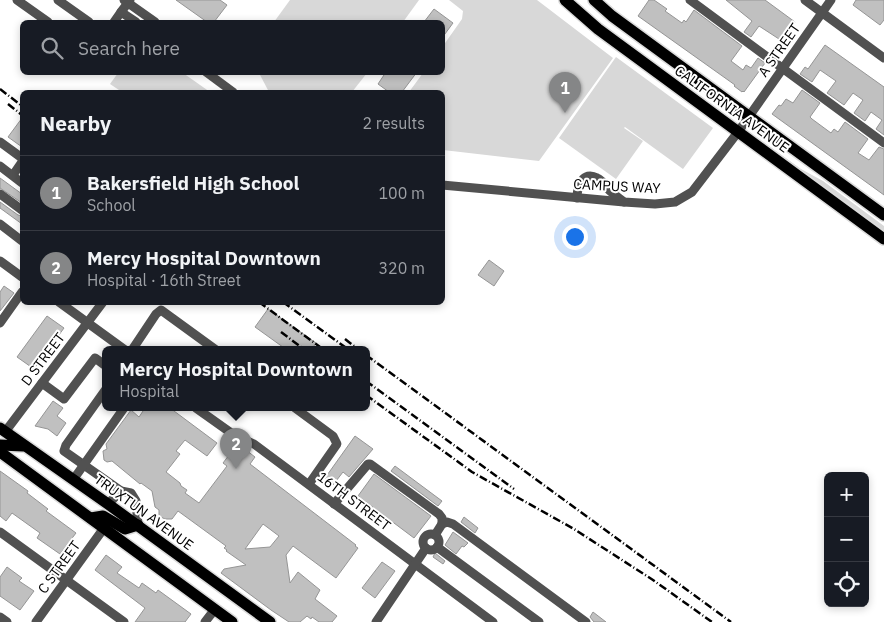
<!DOCTYPE html>
<meta charset="utf-8">
<style>
body{margin:0;font-family:"IBM Plex Sans",sans-serif;background:#242831;color:#f1f3f6}
.controls{position:absolute;right:15px;bottom:15px;display:grid;overflow:hidden;border-radius:8px;box-shadow:0 2px 8px #0003}
.controls button{width:45px;height:45px;display:grid;place-items:center;padding:0;border:0;border-bottom:1px solid #363941;background:#171b24;color:#f1f3f6;font:25px sans-serif}
.you{position:absolute;left:574px;top:236px;width:18px;height:18px;margin:-12px;border:4px solid #fff;border-radius:50%;background:#1a73e8;box-shadow:0 0 0 8px #1a73e833}
.badge{display:grid;place-items:center;width:32px;height:32px;border-radius:50%;background:#858687;color:#fff;font-size:16px;font-weight:700}
.pin{position:absolute;translate:-50% -41px;filter:drop-shadow(0 1px 2px #0008)}
.pin::after{content:'';position:absolute;top:26px;width:18px;height:15px;background:inherit;clip-path:polygon(0 0,100% 0,50% 100%)}
.popup{position:absolute;left:102px;top:346px;width:268px;height:65px;box-sizing:border-box;display:grid;place-content:center;border-radius:8px;background:#171b24;filter:drop-shadow(0 1px 4px #0005);font-size:16px;white-space:nowrap;color:#9ea1a6}
.popup b{font-size:19px;color:#f1f3f6}
.popup::after{content:'';position:absolute;left:50%;top:100%;margin-left:-10px;border:10px solid transparent;border-top-color:#171b24}
.list{margin:0;padding:0;list-style:none}
h2{display:flex;justify-content:space-between;align-items:center;height:65px;margin:0;padding:0 20px;font-size:21px}
h2 small{font-size:16px;font-weight:400;color:#9ea1a6}
.list li{display:grid;grid-template-columns:32px 1fr auto;gap:15px;align-items:center;box-sizing:border-box;height:75px;padding:0 20px;border-top:1px solid #363941}
.list b{display:block;font-size:19px;white-space:nowrap}
.list p{margin:0;font-size:16px;white-space:nowrap;color:#9ea1a6}
.list em{font-size:16px;font-style:normal;color:#9ea1a6}
.icon{flex:none;width:28px;height:28px;fill:none;stroke:currentColor;stroke-width:2;stroke-linecap:round;stroke-linejoin:round}
.map{position:relative;flex:none;width:884px;height:622px;overflow:hidden}
.search{position:absolute;background:#171b24;box-shadow:0 2px 8px #0003;left:20px;top:20px;width:425px;height:55px;display:flex;align-items:center;gap:12px;box-sizing:border-box;padding:0 18px;border-radius:8px;color:#9ea1a6;font-size:19px}
.panel{position:absolute;background:#171b24;box-shadow:0 2px 8px #0003;left:20px;top:90px;width:425px;height:215px;border-radius:8px}
.map>svg:first-child{display:block}
</style>
<div class="map">
<svg width="884" height="622" viewBox="0 0 884 622">
<rect width="100%" height="100%" fill="#fff"/>
<g fill="#d8d8d8">
<path d="M290,0h129l-16,22h-129z"/>
<path d="M449,0h88l76,58 -74,103 -96,-11 -1,-58h-33l14,-19 19,-1 1,-26 19,-27 1,-8z"/>
<path d="M616,57l97,71 -30,41 -58,-42 -1,1 19,13 -27,38 -57,-41z"/>
<path d="M118,73h65l27,19h-88l-12,-8z"/>
<path d="M259,73v-1l108,1 -15,19h-83z"/>
<path d="M755,136l46,33 22,12 61,45v6z"/>
</g>
<g fill="#c0c0c0" stroke="#959595" fill-rule="evenodd">
<path d="M176,0h44l7,5 -13,17h-7z"/>
<path d="M649,0h5l13,9 -2,2 17,12 2,-3 2,2 8,-12 48,36 -11,15 12,9 3,-5 5,3 7,-10 7,5 -21,29 -1,-1 -1,1 -8,-6 1,-1 -97,-69z"/>
<path d="M726,0h39l30,22 -9,13 -3,-2 -4,6 -20,-13 -8,11 -7,-5 8,-11z"/>
<path d="M856,0h28v20l-4,5 -27,-20z"/>
<path d="M434,9l19,14 -11,15v-16h-18z"/>
<path d="M825,45l59,42v48l-8,-6 6,-9 -11,-8 -6,9 -11,-8 9,-13 -10,-7 -9,12 -17,-12 9,-12 -16,-11 -8,12 -12,-8 5,-7 3,2z"/>
<path d="M386,72h31l-15,20h-13l-11,-8z"/>
<path d="M802,90l18,13 -10,14 2,2 19,14 3,-4 4,3 7,-10 23,17 -10,14 11,7 10,-13 5,2v46l-112,-81 7,-9 2,1 5,-7 7,4z"/>
<path d="M22,118v29l-14,-10z"/>
<path d="M0,178l22,16v9l-22,-15z"/>
<path d="M0,202l18,13 4,1v8l-22,-16z"/>
<path d="M489,260l15,11 -10,15 -16,-11z"/>
<path d="M4,286l10,7 -14,18v-19z"/>
<path d="M268,309l48,34 -5,7h-24l-32,-23z"/>
<path d="M47,316l17,12 -30,41 -17,-12z"/>
<path d="M53,401l10,7 -6,8 9,7 -9,13 -9,-7 -13,-3z"/>
<path d="M145,408h25l47,35 -10,13 -22,-16 -9,11 4,3 -14,18 14,11 1,3 6,4 -2,3 14,10 28,-37 -4,-3 9,-12 5,4 5,-8 13,10 -5,7 106,81 -1,1 3,2 -22,30 -43,-32 -7,9 4,28 8,-11 22,18 -5,9 22,17 -5,6h-13l-7,-5 -1,2 -4,-3 -7,6h-11l-18,-12 -50,-37 3,-4 22,-4 -20,-14 1,-1 -3,-2 2,-2 -48,-35 -6,8h-7l-6,-3v-6l-4,-3 -3,-16 -11,-8 -1,1 -28,-23 -5,1 -3,-2 -1,-9 4,-2 -1,-5 25,-34 8,7zM263,524l16,12 -9,11 -25,2z"/>
<path d="M355,436l18,13 -24,28 -6,-5 -10,13 -8,-7z"/>
<path d="M395,466l47,35 -4,5 -47,-35z"/>
<path d="M0,471l28,20 -1,2 21,16 -2,2 30,22 -16,21 -23,-16 3,-5 -28,-20 -6,8 -6,-5z"/>
<path d="M374,474l57,42 -17,22 -56,-42z"/>
<path d="M464,517l14,11 -3,5 -14,-11z"/>
<path d="M453,532l15,11 -4,4 -2,-1 -6,8 -11,-9z"/>
<path d="M435,553l10,8 -2,3 -10,-7z"/>
<path d="M106,555l16,12 -5,6 22,15 3,-5 14,10 2,-3 33,24 -6,8h-50l10,-14 -50,-38z"/>
<path d="M382,562l13,9 -20,27 -13,-10z"/>
<path d="M7,567l15,11 -3,3 15,10 -14,19 -20,-14v-19z"/>
<path d="M593,612l13,10h-12l-4,-5z"/>
</g>
<g fill="none" stroke-linecap="round" stroke-linejoin="round">
<g stroke="#dbdbdb" stroke-width="14">
<g id="major">
<path d="M565,0l33,29 286,210"/>
<path d="M594,0l18,16 272,199"/>
<path d="M0,428l108,76 162,118"/>
<path d="M0,445l23,1"/>
<path d="M0,452l232,170"/>
<path d="M91,518l12,-2 22,13 13,-4"/>
</g>
</g>
<g stroke="#515151" stroke-width="9">
<path d="M17,0l31,22"/>
<path d="M58,0l31,22"/>
<path d="M124,0l31,22"/>
<path d="M130,0l-9,12 15,10"/>
<path d="M690,0l194,143"/>
<path d="M805,0l79,58"/>
<path d="M114,22l7,-10"/>
<path d="M206,72l27,20"/>
<path d="M0,142l22,16"/>
<path d="M0,166l22,17"/>
<path d="M13,175l9,-13"/>
<path d="M442,185l182,17 31,2 20,-2 17,-10 46,-60 93,-132"/>
<path d="M0,194l22,16"/>
<path d="M577,198c0,-11 6,-28 20,-20 5,2 8,7 11,11 5,5 11,9 16,13"/>
<path d="M0,224l22,17"/>
<path d="M0,261l22,16"/>
<path d="M59,302l66,48"/>
<path d="M0,323l22,-31"/>
<path d="M132,350l24,-36 5,-4 55,40"/>
<path d="M42,383l22,16 31,-41 11,8"/>
<path d="M106,389l-40,56 -2,6 57,40 10,2 5,8 2,24"/>
<path d="M196,408l38,27 20,9 239,178"/>
<path d="M295,408l38,28 4,8 -28,40"/>
<path d="M5,432l98,-130"/>
<path d="M73,480l51,-72"/>
<path d="M108,504l13,-13"/>
<path d="M334,504l34,-40h2l69,50 3,4v6"/>
<path d="M0,532l124,90"/>
<circle cx="431" cy="542" r="8"/>
<path d="M435,535l7,-11 5,-2 6,2 133,98"/>
<path d="M437,547l102,75"/>
<path d="M0,617l7,5"/>
<path d="M36,622l68,-94"/>
<path d="M205,622l10,-13"/>
<path d="M376,622l50,-74"/>
</g>
<use href="#major" stroke="#000" stroke-width="11"/>
<g stroke="#000" stroke-width="2.5" stroke-dasharray="8 2.5 1 2.5" stroke-linecap="butt">
<path d="M0,89l22,17"/>
<path d="M8,104l14,11"/>
<path d="M259,302l65,48"/>
<path d="M283,302l66,48"/>
<path d="M281,332l24,18"/>
<path d="M345,339l14,11"/>
<path d="M366,355l365,267"/>
<path d="M366,381l148,108"/>
<path d="M366,395l106,77 102,57 79,51 59,42"/>
</g>
</g>
<g text-anchor="middle" dominant-baseline="central" stroke-width="4" stroke-linejoin="round" paint-order="stroke">
<g font-size="14" fill="#000" stroke="#fff">
<text transform="translate(779 50) rotate(-55)">A STREET</text>
<text transform="translate(732 109) rotate(36)">CALIFORNIA AVENUE</text>
<text transform="translate(617 186) rotate(3)">CAMPUS WAY</text>
<text transform="translate(43 359) rotate(-53)">D STREET</text>
<text transform="translate(354 501) rotate(37)">16TH STREET</text>
<text transform="translate(144 512) rotate(36)">TRUXTUN AVENUE</text>
<text transform="translate(59 567) rotate(-54)">C STREET</text>
</g>
</g>
</svg>
<div class="controls">
<button>+</button>
<button>−</button>
<button><svg class="icon" aria-label="locate" viewBox="0 0 24 24"><circle cx="12" cy="12" r="6"/><path d="M12 2v4M12 18v4M2 12h4M18 12h4"/></svg></button>
</div>
<div class="you"></div>
<div class="pin badge" style="left:565px;top:113px">1</div>
<div class="pin badge" style="left:236px;top:469px">2</div>
<div class="popup"><b>Mercy Hospital Downtown</b>Hospital</div>
<div class="search"><svg class="icon" aria-label="search" viewBox="0 0 24 24"><circle cx="10" cy="10" r="6"/><path d="M15 15l6 6"/></svg>Search here</div>
<section class="panel">
<h2>Nearby<small>2 results</small></h2>
<ul class="list">
<li><span class="badge">1</span><div><b>Bakersfield High School</b><p>School</p></div><em>100 m</em></li>
<li><span class="badge">2</span><div><b>Mercy Hospital Downtown</b><p>Hospital · 16th Street</p></div><em>320 m</em></li>
</ul>
</section>
</div>
